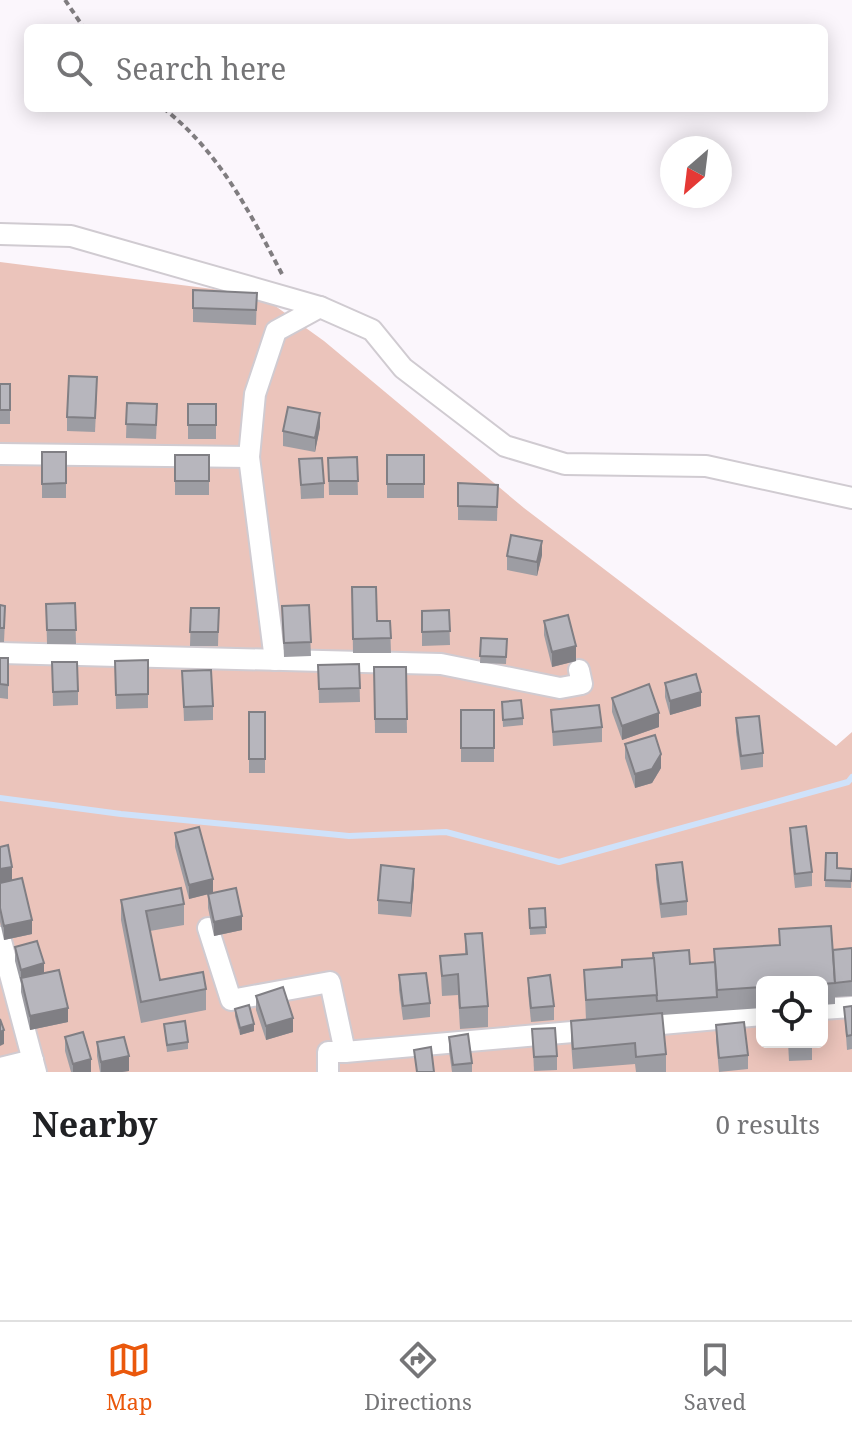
<!DOCTYPE html>
<style>
body{margin:0;font-family:"Noto Serif",serif;background:#f6f6f6;color:#202124}
.controls{position:absolute;right:24px;bottom:24px;display:grid;overflow:hidden;border-radius:12px;box-shadow:0 4px 20px #0003}
.controls button{width:72px;height:72px;display:grid;place-items:center;padding:0;border:0;border-bottom:2px solid #e0e0e0;background:#fff;color:#202124;font:40px sans-serif}
.compass{position:absolute;left:660px;top:136px;width:72px;height:72px;border-radius:50%;background:#fff;box-shadow:0 4px 20px #0003;rotate:208deg}
.list{margin:0;padding:0;list-style:none}
h2{display:flex;justify-content:space-between;align-items:center;height:104px;margin:0;padding:0 32px;font-size:34px}
h2 small{font-size:26px;font-weight:400;color:#757577}
.icon{flex:none;width:44px;height:44px;fill:none;stroke:currentColor;stroke-width:2;stroke-linecap:round;stroke-linejoin:round}
.map{position:relative;flex:none;width:852px;height:1072px;overflow:hidden}
.search{position:absolute;background:#fff;box-shadow:0 4px 20px #0003;left:24px;right:24px;top:24px;height:88px;display:flex;align-items:center;gap:20px;box-sizing:border-box;padding:0 28px;border-radius:12px;color:#757577;font-size:30px}
.sheet{height:248px;background:#fff}
nav{display:flex;justify-content:space-around;align-items:center;box-sizing:border-box;height:112px;border-top:2px solid #e0e0e0;background:#fff;font-size:22px;color:#757577}
nav a{display:grid;justify-items:center;gap:4px}
nav .on{color:#ea580c}
.map>svg:first-child{display:block}
</style>
<div class="map">
<svg width="852" height="1072" viewBox="0 0 852 1072">
<rect width="100%" height="100%" fill="#fbf6fc"/>
<path fill="#ebc4bb" fill-rule="evenodd" d="M0,262l260,33 64,46 200,167 312,238 16,-14v340h-852zM762,982h60v60h-60z"/>
<g fill="none" stroke-linecap="round" stroke-linejoin="round">
<path stroke="#cfe2fa" stroke-width="6" d="M0,798l121,16 228,22 97,-4 113,30 289,-80 4,-5"/>
<g stroke="#d0cbd1" stroke-width="24">
<g id="street">
<path d="M0,234l71,2 249,71"/>
<path d="M0,454l249,3"/>
<path d="M0,653l441,11 119,24 22,-4 -3,-14"/>
<path d="M275,660l-26,-203 6,-63 21,-63 44,-24 52,23 31,38 102,78 60,18 141,2 146,32"/>
<path d="M208,928l23,72 99,-18 15,70 250,-22"/>
<path d="M0,937l36,135"/>
<path d="M822,1009l30,-2"/>
<path d="M639,1026l123,-11"/>
<path d="M0,1068l33,-8"/>
<path d="M328,1072v-20h17"/>
</g>
</g>
<g stroke="#807d80" stroke-width="4" stroke-dasharray="6 4" stroke-linecap="butt">
<path d="M65,0l19,28"/>
<path d="M163,108c57,44 87,105 120,168"/>
</g>
<use href="#street" stroke="#fff" stroke-width="20"/>
</g>
<g fill="#9d9da3">
<path d="M193,290l64,3 -1,32 -63,-3z"/>
<rect x="0" y="384" width="10" height="40"/>
<path d="M97,391l-2,41 -28,-1v-14z"/>
<path d="M127,403l30,15 -1,21 -30,-1z"/>
<rect x="188" y="404" width="28" height="35"/>
<path d="M320,427l-5,25 -32,-6v-15z"/>
<rect x="42" y="452" width="24" height="46"/>
<rect x="175" y="455" width="34" height="40"/>
<rect x="387" y="455" width="37" height="43"/>
<path d="M357,457l1,38h-29l-1,-37z"/>
<path d="M299,459l25,24v15l-23,1z"/>
<path d="M458,483l40,2 -1,36 -39,-1z"/>
<path d="M542,555l-5,21 -30,-6v-14z"/>
<path d="M352,587l25,34h13l1,32h-38z"/>
<path d="M75,603l1,41h-29l-1,-40z"/>
<path d="M0,605l5,15 -1,22h-4z"/>
<path d="M309,605l2,51 -27,1 -2,-51z"/>
<path d="M191,608h28l-1,38h-28z"/>
<path d="M449,610l1,35 -28,1v-35z"/>
<path d="M544,621l32,40 -24,6 -8,-32z"/>
<path d="M481,638l26,1 -1,25 -26,-1z"/>
<path d="M0,658h8v41l-8,-1z"/>
<path d="M148,660v48l-32,1 -1,-48z"/>
<path d="M52,662l26,29v14l-25,1z"/>
<path d="M359,664l1,38 -41,1 -1,-38z"/>
<path d="M374,667h32l1,66h-32z"/>
<path d="M182,671l31,35v14l-29,1z"/>
<path d="M665,683l36,23 -31,9 -5,-18z"/>
<path d="M612,698l47,29 -37,13 -10,-28z"/>
<path d="M502,702l21,16v7l-20,2z"/>
<rect x="461" y="710" width="33" height="52"/>
<path d="M551,710l51,17v15l-49,4z"/>
<rect x="249" y="712" width="16" height="61"/>
<path d="M736,718l27,35v14l-22,3 -5,-38z"/>
<path d="M625,744l36,24 -9,15 -17,5 -10,-30z"/>
<path d="M790,828l22,44v14l-17,2 -5,-46z"/>
<path d="M175,833l38,60 29,37 -28,6 -6,-28v-14l-19,5 -14,-52z"/>
<path d="M826,853l11,15 15,1 -1,19 -26,-1z"/>
<path d="M656,865l31,36v14l-26,3 -5,-39z"/>
<path d="M12,881l20,53 -28,6 -4,-18v-39z"/>
<path d="M414,883l-3,34 -33,-3v-14z"/>
<path d="M121,900l63,4v21l-34,6 10,49 46,9v21l-65,13 -20,-103z"/>
<path d="M545,908l1,26 -16,1 -1,-26z"/>
<path d="M779,929l54,21 19,-2v48l-17,1v7l-13,1v-23h-60v26l-100,7 4,39v18h-30l-1,-8 -62,5 -2,-27v-21l15,-1 -2,-50 130,-8v-13l65,-4z"/>
<path d="M465,934l23,72v21l-28,2 -2,-34 -16,1 -2,-40 25,-2z"/>
<path d="M15,947l29,26 24,49 -38,8 -9,-38v-8l-6,-23z"/>
<path d="M399,975l31,28v14l-27,3 -4,-30z"/>
<path d="M528,978l26,28v14l-23,2 -3,-30z"/>
<path d="M256,996l37,36 -27,8 -10,-30z"/>
<path d="M852,1006v43l-5,1 -3,-43z"/>
<path d="M235,1009l19,22 -14,4 -5,-19z"/>
<path d="M164,1024l24,18v7l-21,3z"/>
<path d="M716,1025l32,30v14l-29,3 -3,-33z"/>
<path d="M532,1029l25,27v14l-23,1z"/>
<path d="M65,1037l26,35h-20l-6,-21z"/>
<path d="M449,1037l23,26v9h-20l-3,-21z"/>
<path d="M97,1042l32,29 -7,1h-22l-3,-16z"/>
<path d="M788,1042h24v18l-23,1z"/>
</g>
<g fill="#807f84">
<path d="M320,413v14l-5,25v-14z"/>
<path d="M542,541v14l-5,21v-14z"/>
<path d="M576,646v15l-24,6v-15z"/>
<path d="M701,692v14l-31,9v-14z"/>
<path d="M659,713v14l-37,13v-14z"/>
<path d="M661,754v14l-9,15 -17,5v-14z"/>
<path d="M12,867v14l-12,2v-14z"/>
<path d="M414,869v14l-3,34v-14z"/>
<path d="M213,879v14l-24,6v-14z"/>
<path d="M242,916v14l-28,6v-14z"/>
<path d="M32,920v14l-28,6v-14z"/>
<path d="M44,963v14l-23,1v6v-14z"/>
<path d="M68,1008v14l-38,8v-14z"/>
<path d="M293,1018v14l-27,8v-14z"/>
<path d="M254,1024v7l-14,4v-7z"/>
<path d="M4,1030v14l-4,2v-14z"/>
<path d="M129,1056v15l-7,1h-21v-10z"/>
<path d="M91,1059v13h-18v-8z"/>
</g>
<g fill="#b7b6bd" stroke="#807f84" stroke-width="2">
<path d="M193,290l64,3 -1,17 -63,-2z"/>
<path d="M69,376l28,1 -2,41 -28,-1z"/>
<rect x="0" y="384" width="10" height="26"/>
<path d="M127,403l30,1 -1,21 -30,-1z"/>
<rect x="188" y="404" width="28" height="21"/>
<path d="M288,407l32,6 -5,25 -32,-7z"/>
<path d="M42,452h24v31l-24,1z"/>
<rect x="175" y="455" width="34" height="26"/>
<rect x="387" y="455" width="37" height="29"/>
<path d="M357,457l1,24h-29l-1,-23z"/>
<path d="M322,458l2,25 -23,2 -2,-26z"/>
<path d="M458,483l40,2 -1,22 -39,-1z"/>
<path d="M511,535l31,6 -5,21 -30,-6z"/>
<path d="M352,587h24l1,34h13l1,17 -38,1z"/>
<path d="M75,603l1,27h-29l-1,-26z"/>
<path d="M0,605l5,1 -1,22h-4z"/>
<path d="M309,605l2,37 -27,1 -2,-37z"/>
<path d="M191,608h28l-1,24h-28z"/>
<path d="M449,610l1,21 -28,1v-21z"/>
<path d="M568,615l8,31 -24,6 -8,-31z"/>
<path d="M481,638l26,1 -1,18 -26,-1z"/>
<path d="M0,658h8v27l-8,-1z"/>
<path d="M148,660v34l-32,1 -1,-34z"/>
<path d="M52,662h25l1,29 -25,1z"/>
<path d="M359,664l1,24 -41,1 -1,-24z"/>
<path d="M374,667h32l1,52h-32z"/>
<path d="M211,670l2,36 -29,1 -2,-36z"/>
<path d="M696,674l5,18 -31,9 -5,-18z"/>
<path d="M649,684l10,29 -37,13 -10,-28z"/>
<path d="M521,700l2,18 -20,2 -1,-18z"/>
<path d="M599,705l3,22 -49,5 -2,-22z"/>
<rect x="461" y="710" width="33" height="38"/>
<rect x="249" y="712" width="16" height="47"/>
<path d="M759,716l4,37 -22,3 -5,-38z"/>
<path d="M655,735l6,19 -9,15 -17,5 -10,-30z"/>
<path d="M806,826l6,46 -17,2 -5,-46z"/>
<path d="M199,827l14,52 -24,6 -14,-52z"/>
<path d="M8,845l4,22 -12,2v-22z"/>
<path d="M826,853h11v15l15,1 -1,12 -26,-1z"/>
<path d="M682,862l5,39 -26,3 -5,-39z"/>
<path d="M381,865l33,4 -3,34 -33,-3z"/>
<path d="M22,878l10,42 -28,6 -4,-18v-25z"/>
<path d="M181,888l3,16 -38,7 14,69 43,-8 3,17 -65,13 -20,-102z"/>
<path d="M236,888l6,28 -28,6 -6,-28z"/>
<path d="M545,908l1,19 -16,1 -1,-19z"/>
<path d="M831,926l4,57 -13,1v-2h-9v-4l-30,2v2h-21v5l-45,3 -3,-41 66,-4 -1,-16z"/>
<path d="M482,933l6,73 -28,2 -2,-34 -16,2 -2,-20 27,-2 -2,-20z"/>
<path d="M37,941l7,22 -23,7 -6,-23z"/>
<path d="M852,948v33l-17,2 -2,-33z"/>
<path d="M689,950l1,14 25,-2 2,35 -60,4 -4,-48z"/>
<path d="M654,958l3,37 -71,5 -2,-30 38,-3v-7z"/>
<path d="M59,970l9,38 -38,8 -9,-38z"/>
<path d="M426,973l4,30 -27,3 -4,-31z"/>
<path d="M550,975l4,31 -23,2 -3,-30z"/>
<path d="M283,987l10,31 -27,8 -10,-30z"/>
<path d="M249,1005l5,19 -14,4 -5,-19z"/>
<path d="M852,1006v29l-5,1 -3,-29z"/>
<path d="M662,1013l4,41 -30,3 -1,-14 -62,6 -2,-28z"/>
<path d="M0,1019l4,11 -4,2z"/>
<path d="M185,1021l3,21 -21,3 -3,-21z"/>
<path d="M744,1022l4,33 -29,3 -3,-33z"/>
<path d="M555,1028l2,28 -23,1 -2,-28z"/>
<path d="M83,1032l8,27 -18,5 -8,-27z"/>
<path d="M468,1034l4,29 -19,2 -4,-28z"/>
<path d="M124,1037l5,19 -28,6 -4,-20z"/>
<path d="M789,1042h23v4l-23,1z"/>
<path d="M431,1047l3,25h-17l-3,-22z"/>
</g>
</svg>
<div class="controls">
<button><svg class="icon" aria-label="locate" viewBox="0 0 24 24"><circle cx="12" cy="12" r="6"/><path d="M12 2v4M12 18v4M2 12h4M18 12h4"/></svg></button>
</div>
<svg class="compass" viewBox="-18 -18 36 36"><path d="M0-13l5 13h-10z" fill="#e53935"/><path d="M0 13l5-13h-10z" fill="#757577"/></svg>
<div class="search"><svg class="icon" aria-label="search" viewBox="0 0 24 24"><circle cx="10" cy="10" r="6"/><path d="M15 15l6 6"/></svg>Search here</div>
</div>
<section class="sheet">
<h2>Nearby<small>0 results</small></h2>
<ul class="list">
</ul>
</section>
<nav>
<a class="on"><svg class="icon" aria-label="map" viewBox="0 0 24 24"><path d="M3 6l6-2 6 2 6-2v14l-6 2-6-2-6 2zM9 4v14M15 6v14"/></svg>Map</a>
<a><svg class="icon" aria-label="directions" viewBox="0 0 24 24"><path d="M12 3l9 9-9 9-9-9zM9 14v-3h6M13 9l2 2-2 2"/></svg>Directions</a>
<a><svg class="icon" aria-label="saved" viewBox="0 0 24 24"><path d="M7 4h10v16l-5-4-5 4z"/></svg>Saved</a>
</nav>
